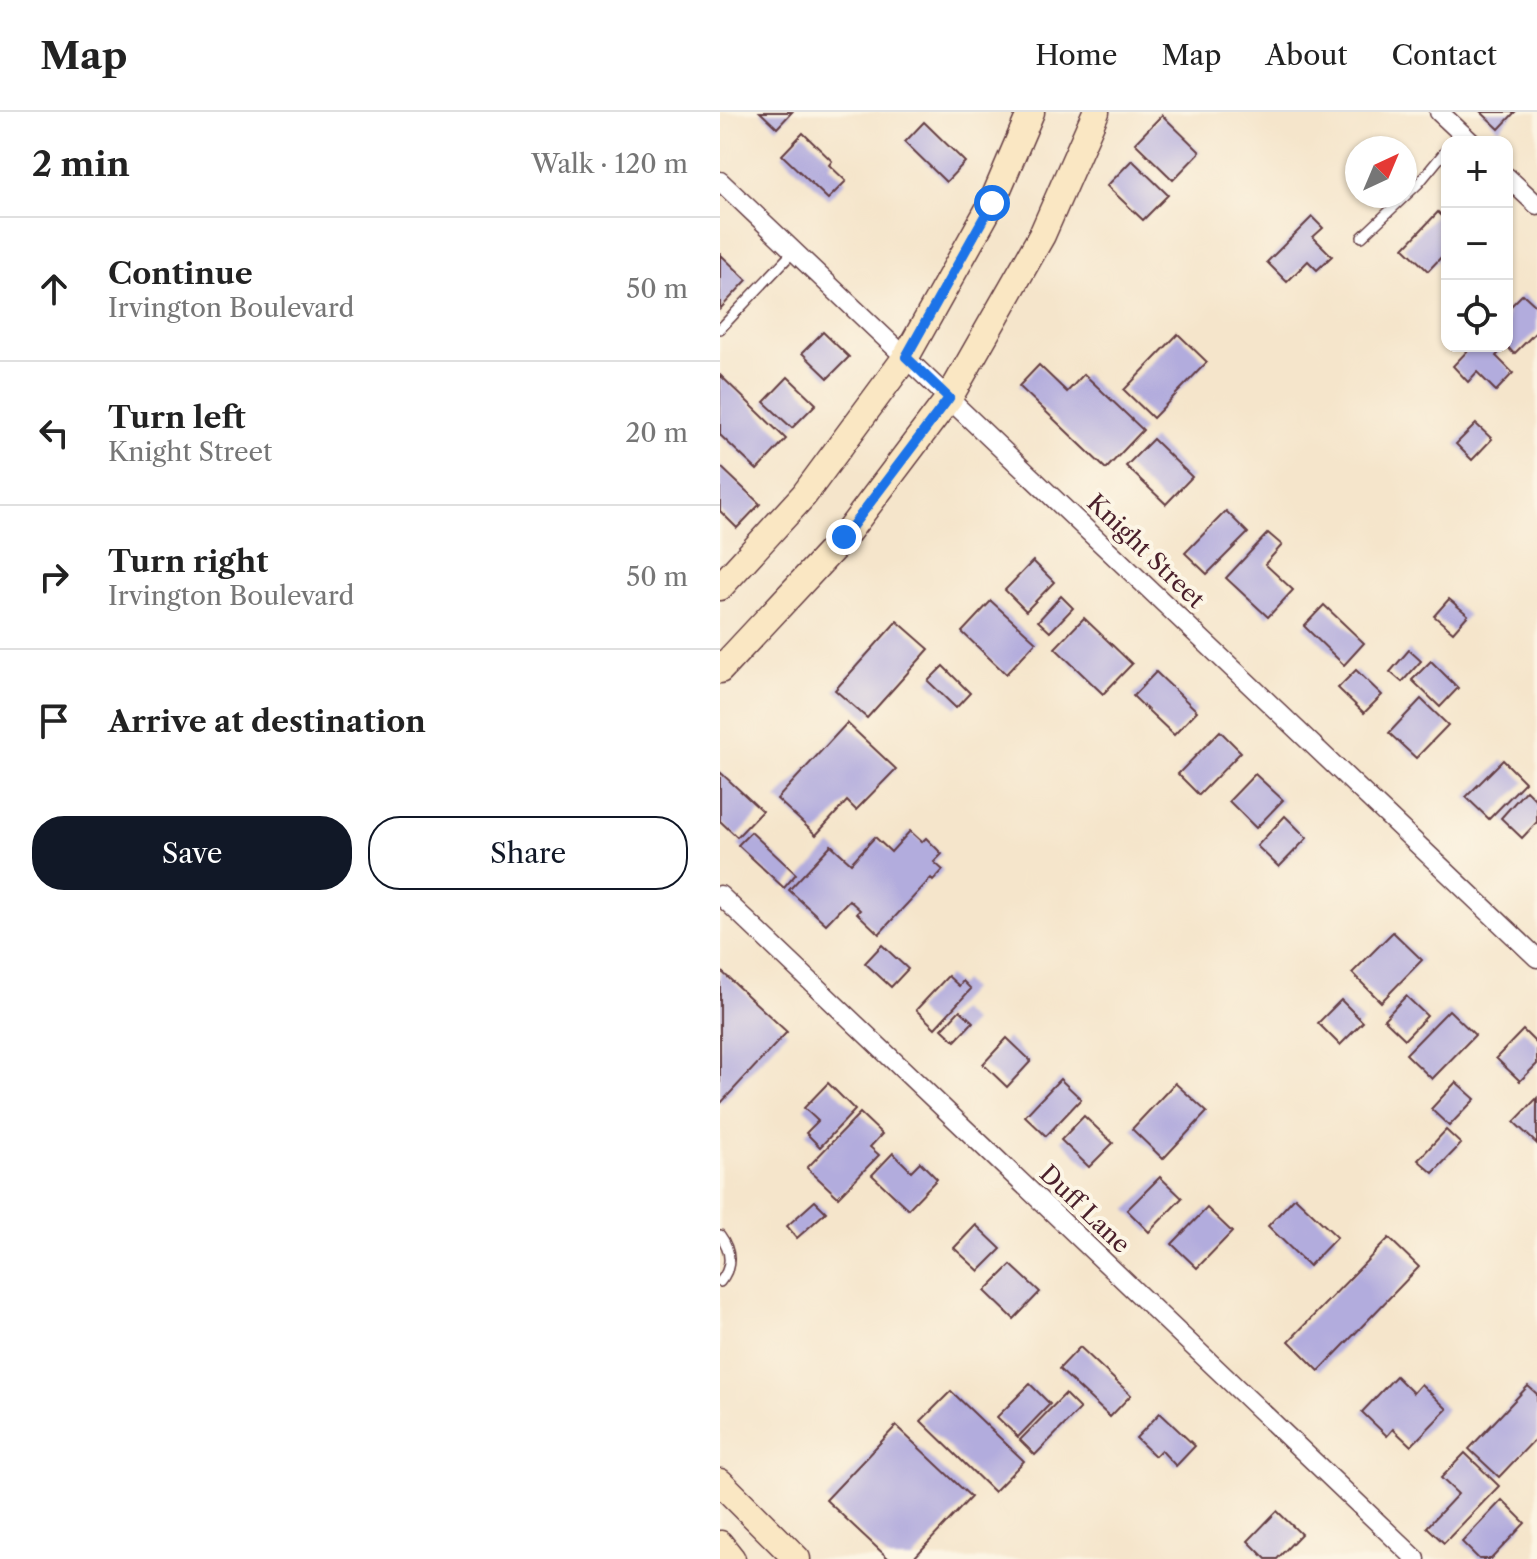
<!DOCTYPE html>
<meta charset="utf-8">
<style>
body{margin:0;font-family:"Libre Caslon Text",serif;background:#f6f6f6;color:#222}
.controls{position:absolute;right:24px;top:24px;display:grid;overflow:hidden;border-radius:16px;box-shadow:0 2px 6px #0004}
.controls button{width:72px;height:72px;display:grid;place-items:center;padding:0;border:0;border-bottom:2px solid #e0e0e0;background:#fff;color:#222;font:40px sans-serif}
.compass{position:absolute;left:625px;top:24px;width:72px;height:72px;border-radius:50%;background:#fff;box-shadow:0 2px 6px #0004;rotate:44deg}
.stop{position:absolute;width:24px;height:24px;margin:-18px;border:6px solid #1a73e8;border-radius:50%;background:#fff}
.stop.end{background:#1a73e8;border-color:#fff;box-shadow:0 2px 8px #0008}
.list{margin:0;padding:0;list-style:none}
h2{display:flex;justify-content:space-between;align-items:center;height:104px;margin:0;padding:0 32px;font-size:34px}
h2 small{font-size:26px;font-weight:400;color:#767676}
.list li{display:grid;grid-template-columns:52px 1fr auto;gap:24px;align-items:center;box-sizing:border-box;height:144px;padding:0 32px;border-top:2px solid #e0e0e0}
.list b{display:block;font-size:30px;white-space:nowrap}
.list p{margin:0;font-size:26px;white-space:nowrap;color:#767676}
.list em{font-size:26px;font-style:normal;color:#767676}
.actions{display:flex;gap:16px;padding:24px 32px}
.actions a{flex:1;padding:18px 0;border:2px solid #111827;border-radius:32px;text-align:center;font-size:28px;color:#111827}
.actions .main{background:#111827;color:#fff}
.icon{flex:none;width:44px;height:44px;fill:none;stroke:currentColor;stroke-width:2;stroke-linecap:round;stroke-linejoin:round}
.map{position:relative;flex:none;width:817px;height:1447px;overflow:hidden}
header{display:flex;align-items:center;gap:48px;box-sizing:border-box;height:112px;padding:0 40px;background:#fff;border-bottom:2px solid #e0e0e0}
header strong{font-size:38px}
nav{display:flex;gap:44px;margin-inline-start:auto;font-size:28px}
main{display:flex}
aside{flex:1;background:#fff}
.map>svg:first-child{display:block}
</style>
<header>
<strong>Map</strong>
<nav><a>Home</a><a>Map</a><a>About</a><a>Contact</a></nav>
</header>
<main>
<aside>
<h2>2 min<small>Walk · 120 m</small></h2>
<ul class="list">
<li><svg class="icon" aria-label="ahead" viewBox="0 0 24 24"><path d="M12 20V5M6 11l6-6 6 6"/></svg><div><b>Continue</b><p>Irvington Boulevard</p></div><em>50 m</em></li>
<li><svg class="icon" aria-label="left" viewBox="0 0 24 24"><path d="M17 20v-9H6M10 6l-5 5 5 5"/></svg><div><b>Turn left</b><p>Knight Street</p></div><em>20 m</em></li>
<li><svg class="icon" aria-label="right" viewBox="0 0 24 24"><path d="M7 20v-9h11M14 6l5 5-5 5"/></svg><div><b>Turn right</b><p>Irvington Boulevard</p></div><em>50 m</em></li>
<li><svg class="icon" aria-label="arrive" viewBox="0 0 24 24"><path d="M6 21V4h12l-3 4 3 4H6"/></svg><div><b>Arrive at destination</b></div></li>
</ul>
<div class="actions"><a class="main">Save</a><a>Share</a></div>
</aside>
<div class="map">
<svg width="817" height="1447" viewBox="0 0 817 1447">
<rect width="100%" height="100%" fill="#fcf5e5"/>
<filter id="ink" filterUnits="userSpaceOnUse"><feTurbulence type="fractalNoise" baseFrequency=".0125" numOctaves="2"/><feDisplacementMap in="SourceGraphic" scale="16" xChannelSelector="R" yChannelSelector="G"/><feConvolveMatrix kernelMatrix="1 2 1 2 8 2 1 2 1" color-interpolation-filters="sRGB"/></filter>
<filter id="wash" filterUnits="userSpaceOnUse"><feTurbulence type="fractalNoise" baseFrequency=".006" numOctaves="4" result="noise"/><feDisplacementMap in="SourceGraphic" scale="32" xChannelSelector="R" yChannelSelector="G"/><feGaussianBlur stdDeviation="1.8" result="paint"/><feColorMatrix in="noise" values="0 0 0 0 0 0 0 0 0 0 0 0 0 0 0 0 0 1.4 0 .05"/><feComposite in="paint" operator="in"/></filter>
<g filter="url(#wash)">
<rect width="100%" height="100%" fill="#f5e5cb"/>
<g id="blocks">
<g fill="#b2acdd">
<path d="M40,0h32l-15,16z"/>
<path d="M761,0h34l-16,17z"/>
<path d="M442,3l38,37 -27,28 -38,-37z"/>
<path d="M204,10l41,40 -19,20 -41,-40z"/>
<path d="M83,21l29,28 -3,4 17,16 -18,18 -46,-44z"/>
<path d="M412,48l36,35 -25,25 -36,-34z"/>
<path d="M718,100l9,9v30l-19,20 -24,-23z"/>
<path d="M592,105l11,11 -10,9 19,19 -15,14 -9,-9 -21,21 -20,-20z"/>
<path d="M0,142l27,26 -27,29z"/>
<path d="M803,182l14,13v24l-23,23 -7,-8v-36z"/>
<path d="M103,220l26,25 -21,21 -26,-25z"/>
<path d="M458,222l29,28 -54,56 -29,-28z"/>
<path d="M752,234h33l-9,10 17,17 -17,18 -19,-19 -9,10 -15,-16z"/>
<path d="M319,253l28,27 17,-18 59,56 -37,39 -87,-83z"/>
<path d="M0,263l66,64 -29,31 -37,-35z"/>
<path d="M68,265l28,27 -24,24 -28,-26z"/>
<path d="M756,312l16,15 -20,21 -16,-16z"/>
<path d="M433,327l39,38 -26,27 -40,-38z"/>
<path d="M0,354l40,38 -23,24 -17,-17z"/>
<path d="M506,399l22,22 -41,41 -22,-21z"/>
<path d="M548,421l14,12 -17,19 28,26 -25,27 -42,-39z"/>
<path d="M313,449l21,21 -28,29 -21,-21z"/>
<path d="M341,484l12,12 -23,24 -12,-11z"/>
<path d="M729,487l19,16 -15,17 -19,-16z"/>
<path d="M271,489l45,41 -30,32 -44,-42z"/>
<path d="M604,493l40,38 -20,22 -40,-39z"/>
<path d="M364,506l48,46 -29,30 -48,-46z"/>
<path d="M177,509l32,28 -62,69 -32,-28z"/>
<path d="M689,538l12,11 -19,21 -12,-10z"/>
<path d="M711,549l27,27 -18,19 -28,-27z"/>
<path d="M223,554l27,27 -14,15 -28,-27z"/>
<path d="M636,558l26,25 -18,18 -26,-25z"/>
<path d="M436,560l41,39 -23,24 -41,-39z"/>
<path d="M701,587l27,26 -32,33 -27,-25z"/>
<path d="M127,611l49,46 -40,41 -9,-9 -31,34 -39,-36z"/>
<path d="M500,619l21,21 -42,43 -21,-21z"/>
<path d="M783,648l22,22 -36,37 -23,-22z"/>
<path d="M0,660l42,39 -25,26 -17,-16z"/>
<path d="M535,662l28,26 -27,28 -27,-27z"/>
<path d="M806,678l11,11v21l-15,16 -21,-20z"/>
<path d="M565,704l22,22 -28,29 -22,-21z"/>
<path d="M190,719l12,11 4,-4 16,16 -8,8 9,8 -10,11 -2,-3 -52,56 -22,-21 3,-3 -11,-10 -23,24 -37,-34 42,-45 20,18 24,-26 16,15z"/>
<path d="M31,720l45,42 -12,14 -46,-43z"/>
<path d="M673,820l29,28 -41,42 -29,-29z"/>
<path d="M162,833l26,24 -17,18 -26,-24z"/>
<path d="M0,858l67,62 -67,72z"/>
<path d="M228,864l11,10 4,-5 8,8 -36,39 -19,-18z"/>
<path d="M686,884l21,20 -22,23 -21,-20z"/>
<path d="M621,888l22,22 -23,23 -22,-22z"/>
<path d="M240,898l13,12 -18,19 -13,-12z"/>
<path d="M729,898l26,25 -43,44 -26,-25z"/>
<path d="M803,918l14,14v20l-17,17 -24,-23z"/>
<path d="M287,926l24,23 -24,26 -24,-23z"/>
<path d="M340,967l21,20 -35,37 -21,-20z"/>
<path d="M736,970l19,17 -26,27 -18,-17z"/>
<path d="M108,971l27,27 -35,37 -14,-14 12,-12 -14,-13z"/>
<path d="M455,971l32,29 -44,47 -31,-30z"/>
<path d="M817,986v46l-23,-22z"/>
<path d="M140,1001l22,21 -12,13 9,8 -41,42 -31,-29z"/>
<path d="M364,1004l29,27 -24,24 -28,-27z"/>
<path d="M726,1018l15,14 -28,29 -15,-13z"/>
<path d="M173,1041l18,18 9,-9 17,17 -29,30 -36,-34z"/>
<path d="M440,1065l22,21 -33,34 -22,-22z"/>
<path d="M575,1085l42,40 -28,29 -41,-40z"/>
<path d="M95,1089l11,11 -29,26 -10,-12z"/>
<path d="M487,1096l25,24 -35,36 -25,-24z"/>
<path d="M256,1113l25,24 -22,22 -25,-23z"/>
<path d="M669,1126l30,29 -100,104 -30,-30z"/>
<path d="M291,1153l29,27 -26,27 -29,-28z"/>
<path d="M360,1235l51,48 -21,22 -51,-48z"/>
<path d="M676,1264l17,17 8,-9 26,25 -36,37 -18,-17 -6,7 -25,-24z"/>
<path d="M310,1272l20,20 -32,33 -21,-20z"/>
<path d="M808,1274l9,8v43l-38,40 -30,-28z"/>
<path d="M231,1279l73,70 -30,31 -73,-71z"/>
<path d="M345,1282l15,15 -45,46 -15,-15z"/>
<path d="M440,1301l35,33 -19,20 -15,-16 -6,6 -19,-18z"/>
<path d="M176,1314l75,71 -58,62h-24l-63,-59z"/>
<path d="M745,1341l34,33 -55,57 -17,-16 31,-33 -17,-16z"/>
<path d="M782,1388l23,23 -34,36h-12l-17,-17z"/>
<path d="M557,1399l24,23 -24,25h-11l-18,-18z"/>
</g>
</g>
</g>
<g filter="url(#ink)">
<use href="#blocks" fill-opacity="0" stroke="#643d43" stroke-width="2"/>
<g fill="none" stroke-linecap="round" stroke-linejoin="round">
<g stroke="#643d43" stroke-width="12">
<g id="lane">
<path d="M642,125l57,-54 28,-34"/>
<path d="M0,217l74,-78"/>
<path d="M0,1123c11,15 13,32 0,47"/>
</g>
</g>
<g stroke="#643d43" stroke-width="21">
<g id="street">
<path d="M719,0l32,30"/>
<path d="M787,65l30,28"/>
<path d="M0,69l817,777"/>
<path d="M0,783l696,664"/>
</g>
</g>
<g stroke="#643d43" stroke-width="29">
<g id="secondary">
<path d="M0,475l84,-92 102,-138 86,-154 39,-91"/>
<path d="M0,558l124,-133 105,-139 93,-163 54,-123"/>
<path d="M0,1370l77,77"/>
<path d="M0,1432l12,15"/>
</g>
</g>
<use href="#lane" stroke="#fff" stroke-width="9"/>
<use href="#street" stroke="#fff" stroke-width="18"/>
<use href="#secondary" stroke="#fae7c3" stroke-width="26"/>
</g>
</g>
<g fill="none" stroke-linecap="round" stroke-linejoin="round" filter="url(#ink)">
<path stroke="#1a73e8" stroke-width="10" d="M124,425l105,-139 -43,-41 86,-154"/>
</g>
<g text-anchor="middle" dominant-baseline="central" stroke-width="8" stroke-linejoin="round" paint-order="stroke">
<g font-size="24" fill="#4a1f2b" stroke="#fcf5e5">
<text transform="translate(426 439) rotate(44)">Knight Street</text>
<text transform="translate(365 1097) rotate(44)">Duff Lane</text>
</g>
</g>
</svg>
<div class="controls">
<button>+</button>
<button>−</button>
<button><svg class="icon" aria-label="locate" viewBox="0 0 24 24"><circle cx="12" cy="12" r="6"/><path d="M12 2v4M12 18v4M2 12h4M18 12h4"/></svg></button>
</div>
<svg class="compass" viewBox="-18 -18 36 36"><path d="M0-13l5 13h-10z" fill="#e53935"/><path d="M0 13l5-13h-10z" fill="#767676"/></svg>
<div class="stop" style="left:272px;top:91px"></div>
<div class="stop end" style="left:124px;top:425px"></div>
</div>
</main>
